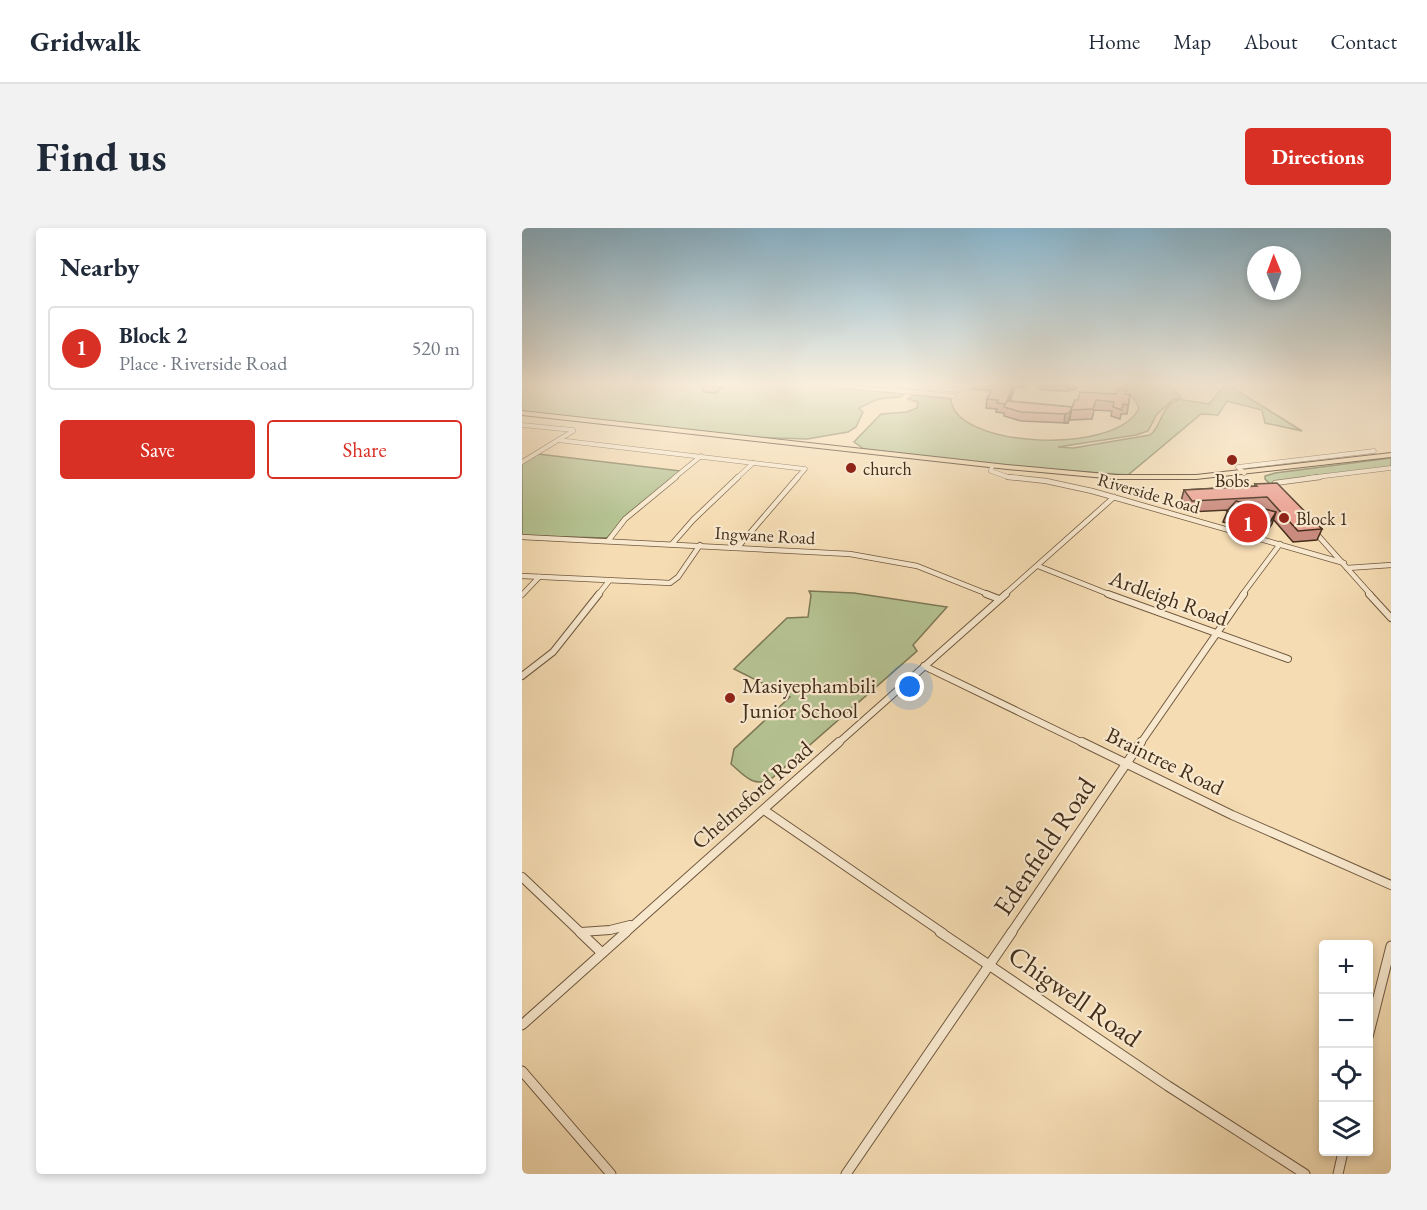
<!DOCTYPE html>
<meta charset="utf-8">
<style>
body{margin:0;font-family:"EB Garamond",serif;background:#f2f2f3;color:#1f2937}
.controls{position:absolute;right:18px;bottom:18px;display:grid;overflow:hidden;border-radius:6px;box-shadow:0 3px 9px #0003}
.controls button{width:54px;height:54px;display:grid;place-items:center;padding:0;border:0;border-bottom:2px solid #e0e1e3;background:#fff;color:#1f2937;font:30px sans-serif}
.compass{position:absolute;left:725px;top:18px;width:54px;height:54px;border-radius:50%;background:#fff;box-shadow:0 3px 9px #0003;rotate:359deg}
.you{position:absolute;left:388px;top:459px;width:21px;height:21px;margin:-15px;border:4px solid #fff;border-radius:50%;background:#1a73e8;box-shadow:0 0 0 9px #1a73e833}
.badge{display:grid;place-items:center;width:39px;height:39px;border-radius:50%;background:#d93025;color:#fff;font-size:20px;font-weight:700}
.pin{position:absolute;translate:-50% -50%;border:3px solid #fff;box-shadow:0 2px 6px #0006}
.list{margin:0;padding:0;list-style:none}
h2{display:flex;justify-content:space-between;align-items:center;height:78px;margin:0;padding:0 24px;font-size:26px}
h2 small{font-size:20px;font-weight:400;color:#747a83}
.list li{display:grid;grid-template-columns:39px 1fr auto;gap:18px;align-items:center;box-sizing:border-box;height:84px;margin:0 12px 12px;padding:0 12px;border:2px solid #e0e1e3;border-radius:6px}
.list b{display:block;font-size:22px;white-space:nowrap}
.list p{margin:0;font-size:20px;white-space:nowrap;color:#747a83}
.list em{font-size:20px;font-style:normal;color:#747a83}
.actions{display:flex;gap:12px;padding:18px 24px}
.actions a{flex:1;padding:14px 0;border:2px solid #d93025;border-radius:6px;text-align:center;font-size:21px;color:#d93025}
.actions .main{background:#d93025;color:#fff}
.icon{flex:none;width:33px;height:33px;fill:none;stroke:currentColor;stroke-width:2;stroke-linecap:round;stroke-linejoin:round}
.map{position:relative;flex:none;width:869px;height:946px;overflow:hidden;border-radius:6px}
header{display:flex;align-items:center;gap:36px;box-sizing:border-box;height:84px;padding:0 30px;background:#fff;border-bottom:2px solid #e0e1e3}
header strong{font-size:28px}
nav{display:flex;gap:33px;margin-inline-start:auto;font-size:21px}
.intro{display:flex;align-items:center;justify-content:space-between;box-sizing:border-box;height:144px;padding:0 36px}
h1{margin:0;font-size:42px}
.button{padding:15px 27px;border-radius:6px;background:#d93025;color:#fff;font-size:21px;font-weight:700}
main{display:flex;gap:36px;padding:0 36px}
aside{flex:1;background:#fff;border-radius:6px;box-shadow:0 3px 9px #0003}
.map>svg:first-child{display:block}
</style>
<header>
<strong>Gridwalk</strong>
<nav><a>Home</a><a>Map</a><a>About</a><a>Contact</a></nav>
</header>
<div class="intro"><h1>Find us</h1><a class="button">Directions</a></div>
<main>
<aside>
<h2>Nearby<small></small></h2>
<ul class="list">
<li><span class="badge">1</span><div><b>Block 2</b><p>Place · Riverside Road</p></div><em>520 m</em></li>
</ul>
<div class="actions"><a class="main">Save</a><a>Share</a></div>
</aside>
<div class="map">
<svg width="869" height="946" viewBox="0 0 869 946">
<rect width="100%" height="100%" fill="#f5dcb3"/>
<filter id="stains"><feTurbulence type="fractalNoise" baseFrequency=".00333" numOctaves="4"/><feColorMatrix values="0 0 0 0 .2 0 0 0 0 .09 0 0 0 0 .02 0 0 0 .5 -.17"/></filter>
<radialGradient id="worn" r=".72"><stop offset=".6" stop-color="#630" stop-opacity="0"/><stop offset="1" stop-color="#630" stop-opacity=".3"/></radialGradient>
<g fill="#b5c292" stroke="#7c7856" stroke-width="1.5" fill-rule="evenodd">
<path d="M0,158h290l92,8 -4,3 -22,2 -17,8 -2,2 4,3 -7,15 -8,5 -41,7 -62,-2 -223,-25z"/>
<path d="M599,158h49l13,14 26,4 15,-18h6l72,45 -37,-8 -3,-13 -35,-9 -9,14 -17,-1 -73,61 -110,-8 -147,-17 -7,-1 -10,-7 27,-28 26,-2 10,-4 1,-6 -10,-3 6,-4 37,4c2,49 167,57 188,9 -4,-10 -9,-15 -18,-22zM652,171h7c-21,5 -19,28 -31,36l-77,13 -15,-1 78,-12 12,-4 9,-17z"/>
<path d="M16,226l143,17 -47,39 -27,28 -85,-2v-73z"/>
<path d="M869,230v9l-120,18 -6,-6v-3l10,-3z"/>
<path d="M287,363l45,2 93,14 -34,38 4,6 -146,128c-18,9 -27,-4 -40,-15l3,-15 56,-52 -56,-28 53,-51 21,-1 3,-22z"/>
</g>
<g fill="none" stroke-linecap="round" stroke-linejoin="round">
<g stroke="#705940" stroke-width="5">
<g id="street-far4">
<path d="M324,158l108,10"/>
<path d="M382,158l55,4"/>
<path d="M0,197l51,5"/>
<path d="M36,212l247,29 -8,9"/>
<path d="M0,234l51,-31"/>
<path d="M470,238l-1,5 17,6 13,1"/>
<path d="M722,245l-6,-6 136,-16"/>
<path d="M152,250l27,-22"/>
<path d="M215,250l16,-15"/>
<path d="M786,250l83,-10"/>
</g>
</g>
<g stroke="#705940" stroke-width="6">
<g id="street-far3">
<path d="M486,249l38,4 46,10 252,72"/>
<path d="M752,261l1,-6 45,-6"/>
<path d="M792,303l57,64"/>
<path d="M0,309l328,17 67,12 73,29"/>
<path d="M86,313l17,-22 51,-42"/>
<path d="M150,316l21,-24 45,-43"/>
<path d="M216,319l60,-70"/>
<path d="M516,338l73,29"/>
<path d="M825,340l44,-3"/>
<path d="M0,348l148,7 8,-6 22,-32"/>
<path d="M0,367l17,-18"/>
<path d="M76,367l11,-14"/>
<path d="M482,367l110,-98"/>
<path d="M720,367l38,-51"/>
</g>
</g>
<g stroke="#705940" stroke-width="8">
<g id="street-far2">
<path d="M464,366l13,5"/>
<path d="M586,366l180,65"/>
<path d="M847,366l22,24"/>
<path d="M402,438l161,78"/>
<path d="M0,448l31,-24 46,-58"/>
<path d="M315,516l169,-150"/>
<path d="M618,516l104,-150"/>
</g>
</g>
<g stroke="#705940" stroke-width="10">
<g id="street-far1">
<path d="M560,514l150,73 159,70"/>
<path d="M242,582l179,123"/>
<path d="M0,649l59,56"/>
<path d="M59,704l29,-2 20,-5"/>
<path d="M103,705l214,-191"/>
<path d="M489,705l130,-191"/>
</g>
</g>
<g stroke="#705940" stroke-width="11">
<g id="street">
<path d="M58,704l22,21"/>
<path d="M418,704l228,154 137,88"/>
<path d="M0,797l104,-93"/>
<path d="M846,809l23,-91"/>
<path d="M0,843l89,103"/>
<path d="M324,946l166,-242"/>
<path d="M816,946l5,-22"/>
</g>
</g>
<g stroke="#432d1a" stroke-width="2">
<path id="highway" d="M0,183l485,54 109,10h80l195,-22v4l-195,22h-80l-109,-10 -485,-54z"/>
</g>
<use href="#street-far4" stroke="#f8e8ce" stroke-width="4"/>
<use href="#street-far3" stroke="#f8e8ce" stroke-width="4.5"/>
<use href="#street-far2" stroke="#f8e8ce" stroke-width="6"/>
<use href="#street-far1" stroke="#f8e8ce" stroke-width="8"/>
<use href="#street" stroke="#f8e8ce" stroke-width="9"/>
<use href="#highway" fill="#f5dcb3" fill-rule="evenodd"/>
</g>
<g fill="#c98b7e" stroke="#432d1a" stroke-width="1.5">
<path d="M180,158h21v1l-8,6 -11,-1z"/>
<path d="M450,158h53v2l-10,-1 -5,14 62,6 -2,9 -2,7 -47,-2 -17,-5v-3l-8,-1 1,-3 -11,-1 1,-9 4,-8 -19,-2z"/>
<path d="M515,158h40l-1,3 -9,2 -26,-1z"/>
<path d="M594,166l14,1 -3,19h-6l-1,5 -9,-3 1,-5 -18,-1 -2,9 -22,1 1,-10 7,-10z"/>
<path d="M733,256l67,45 -5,11 -24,2 -20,-23 -7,14 -43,-11 5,-12 -39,2 -8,-11 3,-11 71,-4z"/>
</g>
<g fill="#a47167" stroke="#432d1a" stroke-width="1.5">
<path d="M191,158h10v1l-8,6z"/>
<path d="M491,158h2v1l-8,21 -1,-4z"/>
<path d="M546,158h9l-1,3 -9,2z"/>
<path d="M550,179l-2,9 -2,7h-4l1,-9z"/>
<path d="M754,284l-4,12 -6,9 4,-11z"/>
</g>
<g fill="#eaa293" stroke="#432d1a" stroke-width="1.5">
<path d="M472,158h19l-7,18 -9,-1 1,-3 -11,-1z"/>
<path d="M598,161h6l-1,5 5,1 -2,10 -5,-1 -1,6 -9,-3 1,-5 -18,-2 -3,9 -22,1 4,-10h3l2,-8 36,2 1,-4z"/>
<path d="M485,173l65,6 -3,6 -4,1 -44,-2 -17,-5z"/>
<path d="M755,255l45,46 -24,2 -31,-34 -75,4 -8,-11 73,-4 -2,-2z"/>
<path d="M714,273l40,11 -6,10 -43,-11z"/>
</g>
<linearGradient id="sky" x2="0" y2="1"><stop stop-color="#89b7d0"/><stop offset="0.54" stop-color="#faefdd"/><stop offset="1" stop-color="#faefdd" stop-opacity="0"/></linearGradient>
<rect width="869" height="290" fill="url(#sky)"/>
<g fill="#8f2418" stroke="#f8e8ce" stroke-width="2">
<circle cx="710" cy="232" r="6"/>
<circle cx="329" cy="240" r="6"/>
<circle cx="762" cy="290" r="6"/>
<circle cx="208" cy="470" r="6"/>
</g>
<g text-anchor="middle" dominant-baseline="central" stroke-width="4.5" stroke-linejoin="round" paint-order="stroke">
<g font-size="18" fill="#432d1a" stroke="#f8e8ce" text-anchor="start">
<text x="341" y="240">church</text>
<text x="710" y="252" text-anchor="middle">Bobs</text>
<text x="774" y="290">Block 1</text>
</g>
<g font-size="18" fill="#432d1a" stroke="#f8e8ce">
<text transform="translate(627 265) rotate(16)">Riverside Road</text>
<text transform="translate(243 307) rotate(3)">Ingwane Road</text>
</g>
<g font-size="22" fill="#432d1a" stroke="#f8e8ce">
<text transform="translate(647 370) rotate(20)">Ardleigh Road</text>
<text transform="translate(643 533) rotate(26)">Braintree Road</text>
<text transform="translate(230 567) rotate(-41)">Chelmsford Road</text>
</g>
<g font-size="22" fill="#432d1a" stroke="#f8e8ce" text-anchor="start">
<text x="220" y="457">Masiyephambili<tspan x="220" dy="25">Junior School</tspan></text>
</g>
<g font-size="27" fill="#432d1a" stroke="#f8e8ce">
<text transform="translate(522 618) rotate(-56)">Edenfield Road</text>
<text transform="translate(553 768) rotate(35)">Chigwell Road</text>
</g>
</g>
<rect width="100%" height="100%" filter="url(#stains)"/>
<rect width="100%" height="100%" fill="url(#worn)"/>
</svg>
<div class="controls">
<button>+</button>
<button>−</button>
<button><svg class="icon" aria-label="locate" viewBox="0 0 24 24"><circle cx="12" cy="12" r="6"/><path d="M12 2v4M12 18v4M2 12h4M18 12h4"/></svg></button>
<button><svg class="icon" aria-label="layers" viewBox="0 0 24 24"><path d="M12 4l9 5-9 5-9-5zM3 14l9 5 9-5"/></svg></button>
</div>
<svg class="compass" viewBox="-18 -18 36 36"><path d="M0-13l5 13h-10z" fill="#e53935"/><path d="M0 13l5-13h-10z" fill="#747a83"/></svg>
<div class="you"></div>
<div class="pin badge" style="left:726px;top:295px">1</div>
</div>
</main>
